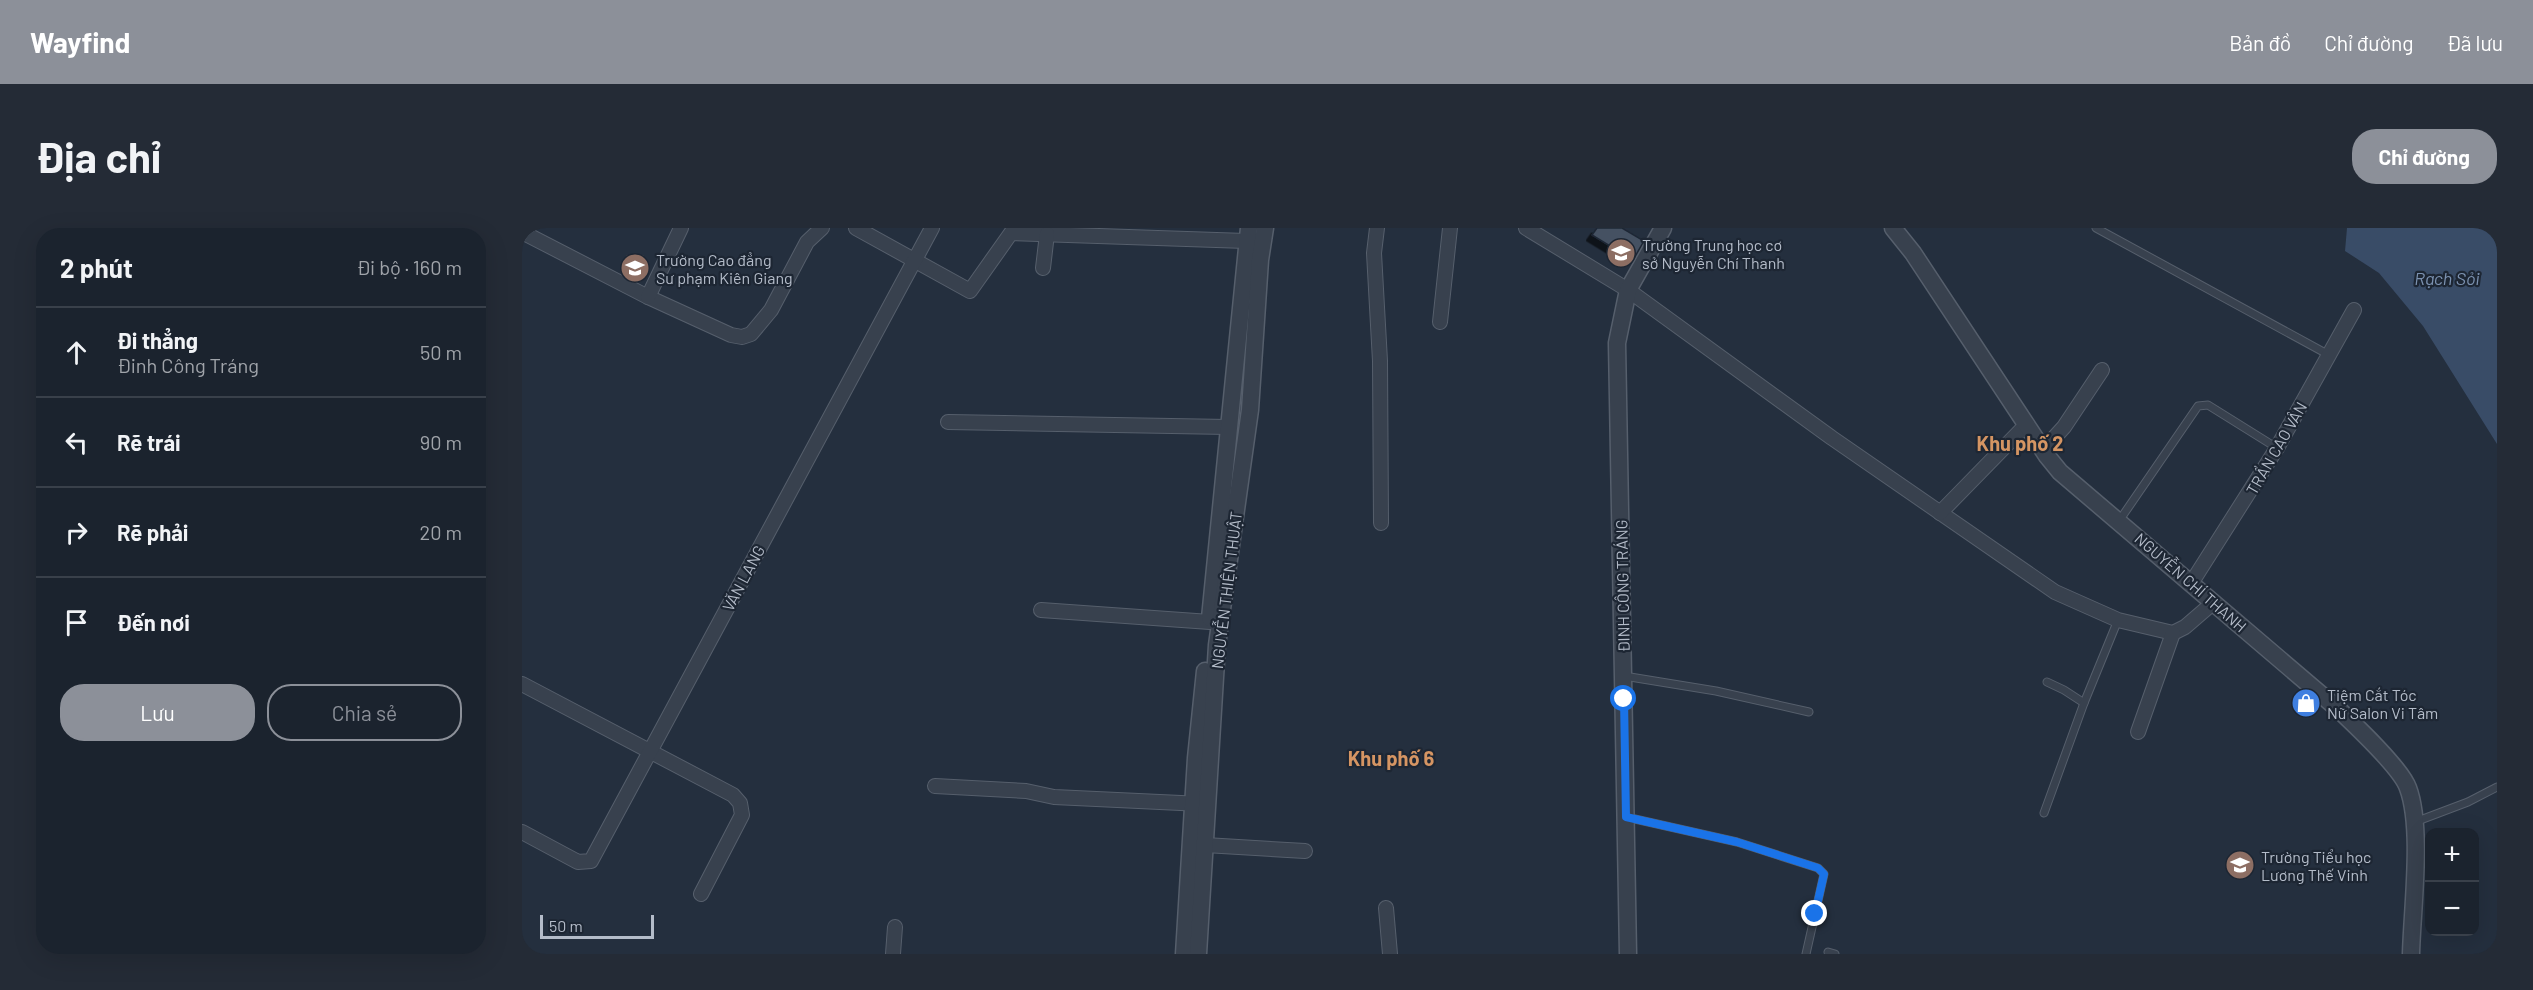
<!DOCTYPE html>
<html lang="vi">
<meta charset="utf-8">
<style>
body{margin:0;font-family:Barlow,sans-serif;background:#242b36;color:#f1f3f6}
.controls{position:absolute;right:18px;bottom:18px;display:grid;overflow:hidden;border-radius:12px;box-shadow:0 6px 24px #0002}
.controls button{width:54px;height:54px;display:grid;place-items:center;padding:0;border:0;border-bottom:2px solid #39404a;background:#1b232e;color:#f1f3f6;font:30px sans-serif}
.scale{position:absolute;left:18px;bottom:15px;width:114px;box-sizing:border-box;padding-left:6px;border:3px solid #b4bcc9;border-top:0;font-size:16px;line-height:21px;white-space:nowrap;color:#b4bcc9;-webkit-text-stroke:4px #1d2633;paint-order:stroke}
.stop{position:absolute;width:18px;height:18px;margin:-14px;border:4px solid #1a73e8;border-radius:50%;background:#fff}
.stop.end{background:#1a73e8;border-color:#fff;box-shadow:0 2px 6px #0008}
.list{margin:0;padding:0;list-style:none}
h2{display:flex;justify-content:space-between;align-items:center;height:78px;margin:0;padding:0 24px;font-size:26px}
h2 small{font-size:20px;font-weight:400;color:#a0a4aa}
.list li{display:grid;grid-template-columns:39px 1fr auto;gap:18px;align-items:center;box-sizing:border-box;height:90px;padding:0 24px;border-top:2px solid #39404a}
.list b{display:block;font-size:22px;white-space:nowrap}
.list p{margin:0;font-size:20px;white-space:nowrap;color:#a0a4aa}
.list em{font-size:20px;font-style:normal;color:#a0a4aa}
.actions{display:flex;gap:12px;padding:18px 24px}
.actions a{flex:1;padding:14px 0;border:2px solid #8c9099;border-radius:24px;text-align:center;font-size:21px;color:#8c9099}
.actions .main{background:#8c9099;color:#fff}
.icon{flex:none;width:33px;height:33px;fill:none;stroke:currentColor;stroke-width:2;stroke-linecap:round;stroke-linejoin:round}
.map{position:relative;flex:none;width:1975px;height:726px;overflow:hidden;border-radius:24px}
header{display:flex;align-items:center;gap:36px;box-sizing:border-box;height:84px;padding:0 30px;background:#8c9099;color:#fff}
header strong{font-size:28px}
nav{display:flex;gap:33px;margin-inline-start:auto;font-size:21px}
.intro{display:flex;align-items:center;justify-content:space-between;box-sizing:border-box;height:144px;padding:0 36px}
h1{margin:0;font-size:42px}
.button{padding:15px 27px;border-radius:24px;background:#8c9099;color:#fff;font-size:21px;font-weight:700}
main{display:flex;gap:36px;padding:0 36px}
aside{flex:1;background:#1b232e;border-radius:24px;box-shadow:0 6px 24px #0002}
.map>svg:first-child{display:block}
</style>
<header>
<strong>Wayfind</strong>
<nav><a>Bản đồ</a><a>Chỉ đường</a><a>Đã lưu</a></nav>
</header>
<div class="intro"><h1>Địa chỉ</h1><a class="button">Chỉ đường</a></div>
<main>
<aside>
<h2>2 phút<small>Đi bộ · 160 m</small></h2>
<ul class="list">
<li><svg class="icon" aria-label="ahead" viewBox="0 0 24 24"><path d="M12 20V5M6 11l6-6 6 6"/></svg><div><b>Đi thẳng</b><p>Đinh Công Tráng</p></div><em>50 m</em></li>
<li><svg class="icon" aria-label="left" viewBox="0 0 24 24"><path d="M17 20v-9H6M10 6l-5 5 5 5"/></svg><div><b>Rẽ trái</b></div><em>90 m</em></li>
<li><svg class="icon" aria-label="right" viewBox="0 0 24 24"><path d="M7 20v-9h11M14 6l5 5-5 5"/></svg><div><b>Rẽ phải</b></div><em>20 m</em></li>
<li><svg class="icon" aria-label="arrive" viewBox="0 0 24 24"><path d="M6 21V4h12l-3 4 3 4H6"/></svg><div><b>Đến nơi</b></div></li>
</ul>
<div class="actions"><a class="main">Lưu</a><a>Chia sẻ</a></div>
</aside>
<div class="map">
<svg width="1975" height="726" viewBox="0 0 1975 726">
<defs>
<filter id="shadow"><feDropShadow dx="-5.5" dy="5.5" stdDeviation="0" flood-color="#0009"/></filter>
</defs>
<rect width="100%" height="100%" fill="#242f3e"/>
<path fill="#394c67" d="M1825,0h150v216l-74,-118 -44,-53 -34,-22z"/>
<path fill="#455162" stroke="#1f2835" stroke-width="1.5" filter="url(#shadow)" d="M1075,0h25l22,13 -11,19 -41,-25z"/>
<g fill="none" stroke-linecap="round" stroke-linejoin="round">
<g stroke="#565f6c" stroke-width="9">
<g id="service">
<path d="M1574,0l233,127"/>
<path d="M1597,293l79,-115 10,-1 69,43"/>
<path d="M1102,448l92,15 93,21"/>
<path d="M1525,454l17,8 20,13"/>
<path d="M1522,585l40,-110 34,-83"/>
<path d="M1104,589l111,25 81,26 6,6 -18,80"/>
<path d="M1893,594l53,-20 29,-15"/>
<path d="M1306,724l7,2"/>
</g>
</g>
<g stroke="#565f6c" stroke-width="16">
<g id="minor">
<path d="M334,0l114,63 41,-58 235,8"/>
<path d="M855,0l-3,25 6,108 1,162"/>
<path d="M1004,0l102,62 204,148 223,154 63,28 55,13 12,-6 29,-25"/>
<path d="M0,4l126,65 83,38 11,2 9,-3 20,-24 36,-68 15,-14"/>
<path d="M521,40l4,-34"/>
<path d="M126,69l33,-69"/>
<path d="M918,94l10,-94"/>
<path d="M426,194l280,5"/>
<path d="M1521,222l21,-23 38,-57"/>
<path d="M1418,285l87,-89"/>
<path d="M1670,354l85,-134 77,-138"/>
<path d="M519,382l169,12"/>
<path d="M0,456l211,111 7,8 2,12 -41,79"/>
<path d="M1616,504l35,-99"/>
<path d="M413,558l91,5 28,6 148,7"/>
<path d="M0,604l56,30 13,-1 341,-633"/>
<path d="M683,617l100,6"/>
<path d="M864,680l4,46"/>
<path d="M371,726l2,-27"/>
</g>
</g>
<g stroke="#565f6c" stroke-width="19">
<g id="tertiary">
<path d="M1371,0l20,25 134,203 13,16 278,237c17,16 63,59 70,79 15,40 4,122 3,166"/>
<path d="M688,390l39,-390"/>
<path d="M662,726l12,-196 9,-87"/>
<path d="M676,726l19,-309 33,-235 10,-150 5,-32"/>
<path d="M1106,726l-11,-611 11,-53 35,-62"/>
</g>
</g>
<use href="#service" stroke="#38414e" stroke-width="7"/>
<use href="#minor" stroke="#38414e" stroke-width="14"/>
<use href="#tertiary" stroke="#38414e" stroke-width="16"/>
</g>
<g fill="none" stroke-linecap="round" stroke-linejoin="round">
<path stroke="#1a73e8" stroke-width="8" d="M1102,471l2,118 111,25 81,26 6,6 -9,40"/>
</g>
<defs>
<g id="school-disc" transform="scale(1.5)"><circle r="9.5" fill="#8d6e63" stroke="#1d2633"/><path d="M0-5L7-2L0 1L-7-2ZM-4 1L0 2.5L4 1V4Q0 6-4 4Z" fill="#fff"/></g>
<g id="university-disc" transform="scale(1.5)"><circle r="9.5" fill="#8d6e63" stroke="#1d2633"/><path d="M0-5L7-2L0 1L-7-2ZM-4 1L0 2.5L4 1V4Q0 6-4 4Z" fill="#fff"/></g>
<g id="shop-disc" transform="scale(1.5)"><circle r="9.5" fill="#3f7fe0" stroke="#1d2633"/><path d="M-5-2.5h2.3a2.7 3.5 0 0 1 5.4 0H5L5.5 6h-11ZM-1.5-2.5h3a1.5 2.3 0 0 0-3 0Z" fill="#fff"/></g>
</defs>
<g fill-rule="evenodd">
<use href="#school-disc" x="1099" y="25"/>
<use href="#university-disc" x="113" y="40"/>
<use href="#shop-disc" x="1784" y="475"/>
<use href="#school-disc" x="1718" y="637"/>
</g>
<g text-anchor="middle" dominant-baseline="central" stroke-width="4.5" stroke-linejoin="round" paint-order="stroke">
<g font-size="16" fill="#b4bcc9" stroke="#1d2633" text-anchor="start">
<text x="1120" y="16">Trường Trung học cơ<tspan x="1120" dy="18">sở Nguyễn Chí Thanh</tspan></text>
<text x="134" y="31">Trường Cao đẳng<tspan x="134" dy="18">Sư phạm Kiên Giang</tspan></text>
<text x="1805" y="466">Tiệm Cắt Tóc<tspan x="1805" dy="18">Nữ Salon Vi Tâm</tspan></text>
<text x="1739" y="628">Trường Tiểu học<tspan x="1739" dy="18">Lương Thế Vinh</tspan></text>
</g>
<g font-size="16" fill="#b4bcc9" stroke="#1d2633">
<text transform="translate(1754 220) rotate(-60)">TRẦN CAO VÂN</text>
<text transform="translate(221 350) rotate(-62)">VĂN LANG</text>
<text transform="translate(1669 354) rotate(41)">NGUYỄN CHÍ THANH</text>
<text transform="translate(1100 358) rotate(-91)">ĐINH CÔNG TRÁNG</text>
<text transform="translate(704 362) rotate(-83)">NGUYỄN THIỆN THUẬT</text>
</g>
<g font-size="18" font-style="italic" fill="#7c92b1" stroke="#1d2633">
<text x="1925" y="50">Rạch Sỏi</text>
</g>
<g font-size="20" font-weight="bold" fill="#d59563" stroke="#1d2633">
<text x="1498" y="215">Khu phố 2</text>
<text x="869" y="530">Khu phố 6</text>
</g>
</g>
</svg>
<div class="controls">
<button>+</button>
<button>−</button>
</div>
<div class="scale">50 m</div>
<div class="stop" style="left:1102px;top:471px"></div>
<div class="stop end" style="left:1293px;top:686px"></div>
</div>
</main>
